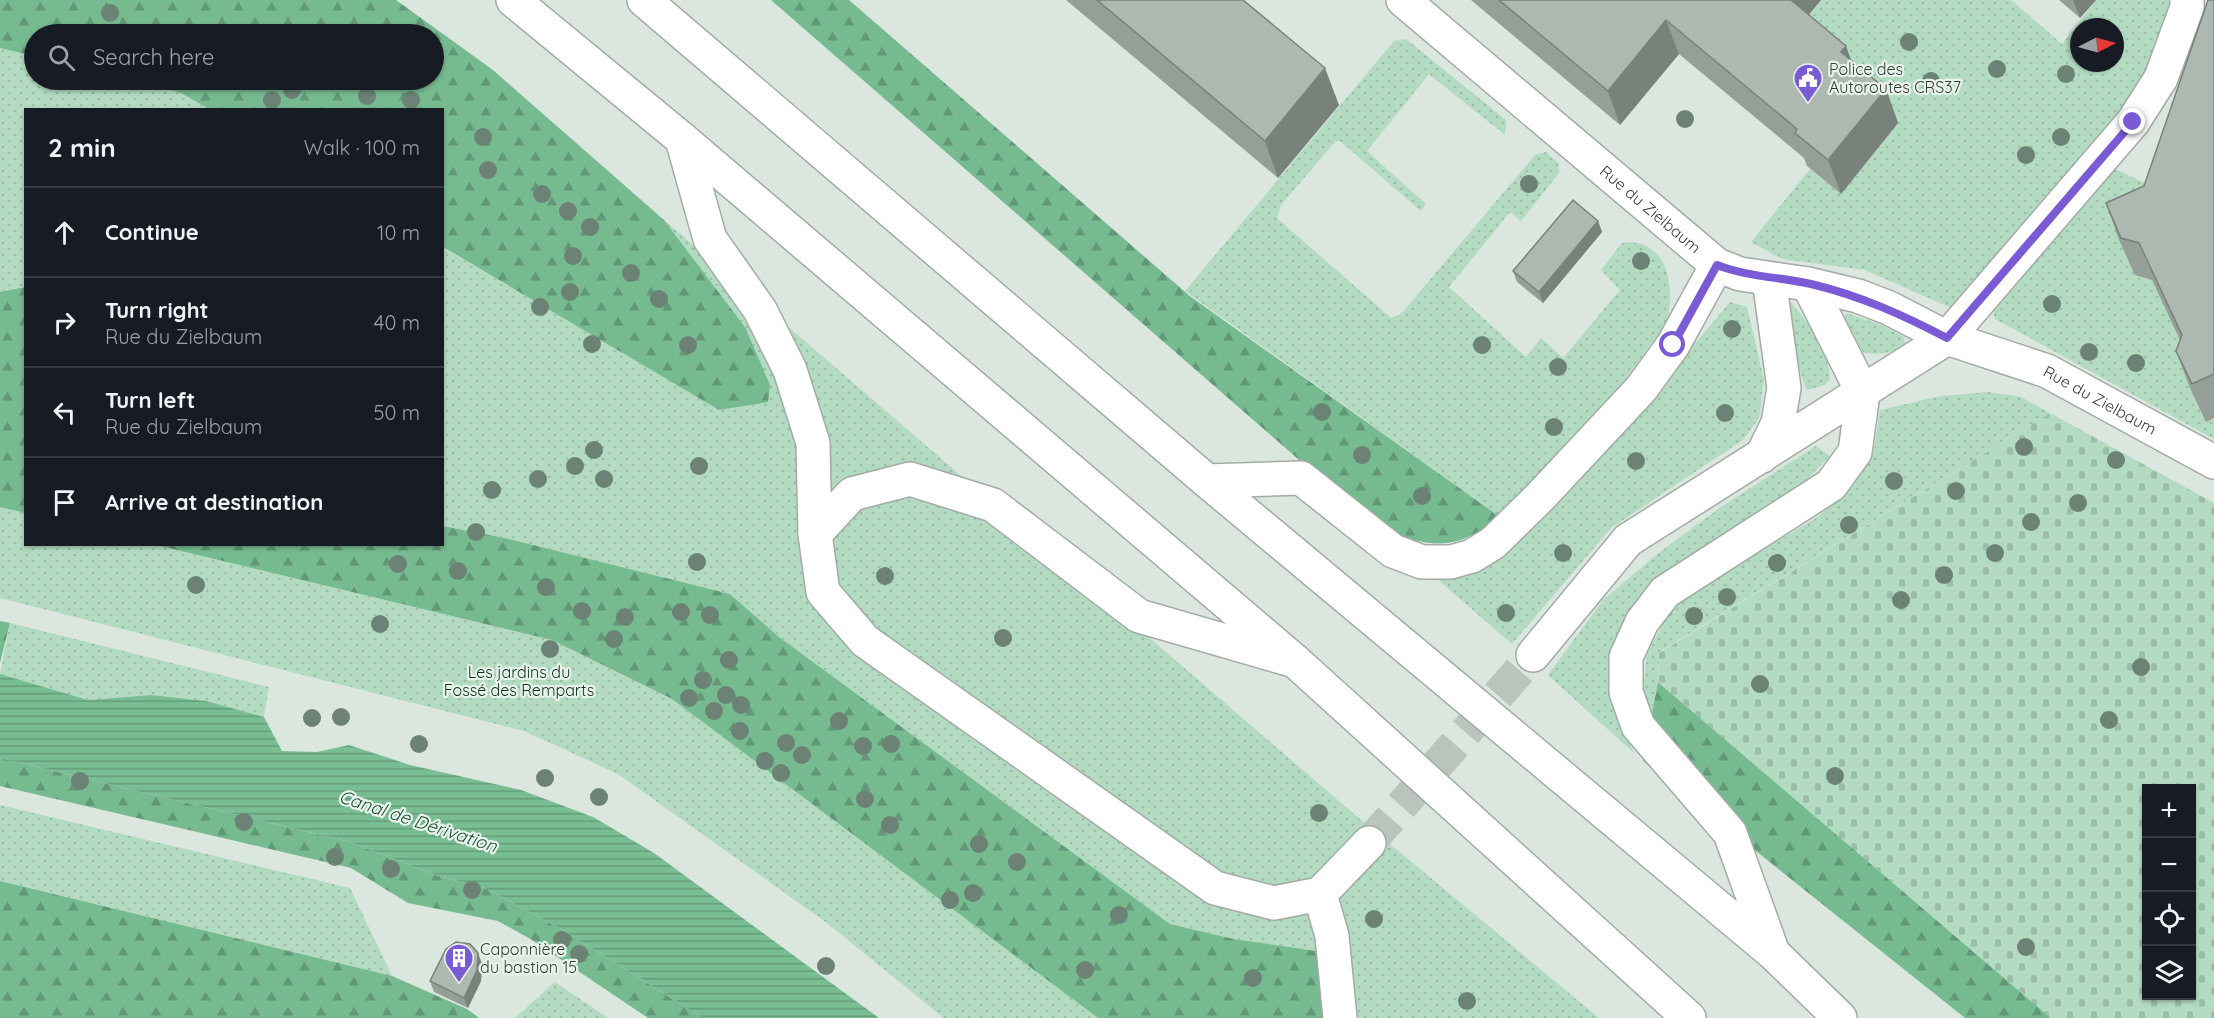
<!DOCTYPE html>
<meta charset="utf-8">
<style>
body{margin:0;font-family:Quicksand,sans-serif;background:#242831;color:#f1f3f6}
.controls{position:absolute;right:18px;bottom:18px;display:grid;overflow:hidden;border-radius:0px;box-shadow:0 2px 4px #0004}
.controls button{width:54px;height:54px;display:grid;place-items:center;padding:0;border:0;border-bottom:2px solid #363941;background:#171b24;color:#f1f3f6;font:30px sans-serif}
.compass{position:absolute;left:2070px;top:18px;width:54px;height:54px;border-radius:50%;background:#171b24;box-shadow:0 2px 4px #0004;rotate:84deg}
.stop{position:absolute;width:18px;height:18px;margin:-14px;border:4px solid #7a5bd5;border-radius:50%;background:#fff}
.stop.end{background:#7a5bd5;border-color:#fff;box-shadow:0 2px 6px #0008}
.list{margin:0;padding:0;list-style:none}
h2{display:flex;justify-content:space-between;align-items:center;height:78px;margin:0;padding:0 24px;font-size:26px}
h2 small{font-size:20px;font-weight:400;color:#9ea1a6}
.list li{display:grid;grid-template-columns:39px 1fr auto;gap:18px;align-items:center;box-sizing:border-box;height:90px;padding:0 24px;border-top:2px solid #363941}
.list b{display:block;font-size:22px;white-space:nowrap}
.list p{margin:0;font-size:20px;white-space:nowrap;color:#9ea1a6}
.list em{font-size:20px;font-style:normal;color:#9ea1a6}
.icon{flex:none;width:33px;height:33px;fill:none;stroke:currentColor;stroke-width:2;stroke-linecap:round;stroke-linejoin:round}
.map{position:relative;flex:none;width:2214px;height:1018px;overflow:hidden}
.search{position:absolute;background:#171b24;box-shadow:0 2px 4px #0004;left:24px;top:24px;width:420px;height:66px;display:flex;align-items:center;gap:15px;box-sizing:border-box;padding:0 21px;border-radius:33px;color:#9ea1a6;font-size:22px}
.panel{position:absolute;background:#171b24;box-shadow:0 2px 4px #0004;left:24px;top:108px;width:420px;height:438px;border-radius:0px}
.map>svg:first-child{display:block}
</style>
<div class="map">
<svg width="2214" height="1018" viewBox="0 0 2214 1018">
<defs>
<pattern id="grass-dots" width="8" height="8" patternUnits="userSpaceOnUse" patternTransform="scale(1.5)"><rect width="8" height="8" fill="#b3dbc1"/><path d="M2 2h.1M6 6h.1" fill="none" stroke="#9bbda7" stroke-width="1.8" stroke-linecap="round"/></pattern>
<pattern id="forest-firs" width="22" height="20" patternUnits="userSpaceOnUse" patternTransform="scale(1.5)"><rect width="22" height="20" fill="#76ba90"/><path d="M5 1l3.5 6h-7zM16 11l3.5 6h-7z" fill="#629877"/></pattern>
<pattern id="cemetery-stones" width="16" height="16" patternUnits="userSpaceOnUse" patternTransform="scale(1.5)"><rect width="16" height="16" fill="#b3dbc1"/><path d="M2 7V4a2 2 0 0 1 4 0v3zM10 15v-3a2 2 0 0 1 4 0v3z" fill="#9bbda7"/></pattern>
<pattern id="water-rules" width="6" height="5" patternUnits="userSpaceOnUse" patternTransform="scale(1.5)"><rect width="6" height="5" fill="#79be93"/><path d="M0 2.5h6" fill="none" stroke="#649c79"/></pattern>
</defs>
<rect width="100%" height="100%" fill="#dae6de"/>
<g fill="url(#grass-dots)" fill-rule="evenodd">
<path d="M1821,0h190l51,44 34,-44h76l-29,76 -23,40 -160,196 -95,-42 -83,-11 -31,-17 59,-73 31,25 -44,-165zM2079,27h36v36h-36z"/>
<path d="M1406,39l100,81 -1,15 -76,-61 -62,77 59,53 -5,7 -81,-70 -5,1 -54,63 -4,13 114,100 11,-5 133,-158 11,-3 12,11 1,10 -38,48 -11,-9 -61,75 77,70 15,-19 22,20 57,-68 -19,-20 21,-27c16,-3 29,3 39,16 10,16 12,45 5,63 -4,10 -14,21 -21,30 -40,60 -94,113 -145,165l-315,-226 209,-250z"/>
<path d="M0,48l34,8v24h94l51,12 30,17 -183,1 -1,177 -25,5z"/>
<path d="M2111,167l59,28 -35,80 17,5 44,92 -6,16 16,33 8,-3v21l-219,-120 -3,-12z"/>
<path d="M664,220l690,594 245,204h-276l-7,-67 -82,-12 -64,-15 -391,-287 -49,-43 -225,-56 -62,-12 -1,-279 277,163 26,-83z"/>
<path d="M1730,302l17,5 17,73 -5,38 -16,22 -132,88 -99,116 -76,-66 32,-2 34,-22 72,-67z"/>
<path d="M1784,303h7c18,19 38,50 39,76l-5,6 -18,5c-4,-4 -23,-79 -23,-87z"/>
<path d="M1846,313l33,11 25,13 1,8c-9,8 -30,11 -42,7l-19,-34z"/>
<path d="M1988,392l33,5 29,16 -391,239 -1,30 -7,37 -8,-30 4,-35 17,-33 21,-25 133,-79 34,-32 22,-35 6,-40 61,-14z"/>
<path d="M1816,446l14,10 -28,28 -131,86 -52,150 15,33 -86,-78 55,-75 57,-48 61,-45z"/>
<path d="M0,507l25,6 1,31 130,1 396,95 120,59 426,319h-154l-117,-95 -209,-149 -94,-43 -524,-133z"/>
<path d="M10,623l259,64 -5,30 -58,-16 -55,-6 -63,5 -88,-26z"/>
<path d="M0,805l350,83 42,88 -392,-95z"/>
<path d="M555,982l53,36h-93z"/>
</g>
<g fill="url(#forest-firs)">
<path d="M0,0h396l97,70 171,150 81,107 25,58 -2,17 -49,8 -276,-163 -1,-137 -233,-1 -30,-17 -51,-12h306v-46h-400v22l-34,-8z"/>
<path d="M771,0h78l342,297 309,220c-47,35 -63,30 -118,15z"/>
<path d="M25,287h1l-1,226 -25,-6v-215z"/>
<path d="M443,526l62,12 225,56 49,43 391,287 64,15 82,12 7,67h-225l-426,-319 -120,-59 -396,-95 286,-1z"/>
<path d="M0,621l10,2 -10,40z"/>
<path d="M1658,682l393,336h-86l-322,-257z"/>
<path d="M0,758l350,84 85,33 50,13 78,42 140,88h-55l-116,-78 -34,-19 -90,-18 -57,-35 -351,-82z"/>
<path d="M0,881l392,95 75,33 12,9h-479z"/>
</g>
<path fill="url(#cemetery-stones)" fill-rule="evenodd" d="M2050,413l164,90v515h-163l-393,-336 1,-29zM2146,788h46v208h-46z"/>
<path fill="url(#water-rules)" d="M0,674l88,26 63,-5 55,6 58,16 18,34 35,1 32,-7 61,20 111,25 72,27 61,36 225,165h-176l-140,-88 -78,-42 -50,-13 -85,-33 -350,-84z"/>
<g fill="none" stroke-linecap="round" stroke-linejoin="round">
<path stroke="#b9c4bd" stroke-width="33" stroke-dasharray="33 16" stroke-linecap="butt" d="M1369,843l164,-188"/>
<g stroke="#a1aca4" stroke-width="36">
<g id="minor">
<path id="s1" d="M1403,0l314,265 23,9 68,10 50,12 31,12 58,30 100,33 167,91"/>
<path d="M682,139l28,100 50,71 30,60 23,73 2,91 8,58 42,49 350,247 59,15 46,-9"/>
<path d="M1762,456l16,-33 6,-35 -15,-109"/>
<path d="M1207,481l94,-3 92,73 29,11h29l21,-6 21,-13 46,-45 102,-109 32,-44 44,-80"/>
<path d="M815,534l37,-40 58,-15 83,26 146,111 156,45"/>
<path d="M1533,655l95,-115 319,-202 186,-216 28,-44 26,-71v-7"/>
<path d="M1773,953l-43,-120 -92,-107 -12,-34v-35l16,-35 23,-30 166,-107 24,-33 8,-59 -55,-109"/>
<path d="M1340,1018l-8,-82 -12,-42 49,-51"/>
</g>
</g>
<g stroke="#a1aca4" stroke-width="36">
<g id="highway">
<path d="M513,0l169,139 613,522 394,357"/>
<path d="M644,0l563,481 566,472 67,65"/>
</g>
</g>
<use href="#minor" stroke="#fff" stroke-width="33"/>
<use href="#highway" stroke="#fff" stroke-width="33"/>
</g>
<g fill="#6c8275">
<circle cx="110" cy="13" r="9"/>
<circle cx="1909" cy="42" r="9"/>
<circle cx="1997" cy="69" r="9"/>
<circle cx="2066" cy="74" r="9"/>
<circle cx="1931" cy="81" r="9"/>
<circle cx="292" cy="90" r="9"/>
<circle cx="367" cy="96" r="9"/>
<circle cx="272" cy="100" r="9"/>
<circle cx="411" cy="100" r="9"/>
<circle cx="1685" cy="119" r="9"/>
<circle cx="483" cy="137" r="9"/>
<circle cx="2061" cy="137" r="9"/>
<circle cx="2026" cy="155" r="9"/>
<circle cx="488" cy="170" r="9"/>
<circle cx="1529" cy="184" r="9"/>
<circle cx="542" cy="194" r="9"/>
<circle cx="568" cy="211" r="9"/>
<circle cx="590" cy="227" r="9"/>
<circle cx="573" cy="256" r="9"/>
<circle cx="1641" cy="261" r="9"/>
<circle cx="631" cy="273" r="9"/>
<circle cx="570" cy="292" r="9"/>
<circle cx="659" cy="299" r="9"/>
<circle cx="2052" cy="304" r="9"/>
<circle cx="540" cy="307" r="9"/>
<circle cx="1732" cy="329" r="9"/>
<circle cx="592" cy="344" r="9"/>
<circle cx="688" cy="345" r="9"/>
<circle cx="1482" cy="345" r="9"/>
<circle cx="2089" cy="352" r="9"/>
<circle cx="2136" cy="363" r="9"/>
<circle cx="1558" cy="367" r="9"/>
<circle cx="1322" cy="412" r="9"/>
<circle cx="1725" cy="413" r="9"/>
<circle cx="1554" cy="427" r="9"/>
<circle cx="2024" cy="447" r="9"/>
<circle cx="594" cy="450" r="9"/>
<circle cx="1362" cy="455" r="9"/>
<circle cx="2116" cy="460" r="9"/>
<circle cx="1636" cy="461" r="9"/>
<circle cx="575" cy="466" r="9"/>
<circle cx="699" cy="466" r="9"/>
<circle cx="538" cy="479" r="9"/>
<circle cx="604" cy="479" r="9"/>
<circle cx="1894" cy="481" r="9"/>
<circle cx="492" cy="490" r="9"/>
<circle cx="1956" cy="491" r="9"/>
<circle cx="1422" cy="496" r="9"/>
<circle cx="2078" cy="503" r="9"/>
<circle cx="2031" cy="522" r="9"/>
<circle cx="1849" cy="525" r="9"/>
<circle cx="476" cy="532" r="9"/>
<circle cx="1563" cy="553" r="9"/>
<circle cx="1995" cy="553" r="9"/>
<circle cx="697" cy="562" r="9"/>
<circle cx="1777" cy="563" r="9"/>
<circle cx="398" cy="564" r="9"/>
<circle cx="458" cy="571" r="9"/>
<circle cx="1944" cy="575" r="9"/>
<circle cx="885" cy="576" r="9"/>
<circle cx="196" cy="585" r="9"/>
<circle cx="546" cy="587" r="9"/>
<circle cx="1727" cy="597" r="9"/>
<circle cx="1901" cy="600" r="9"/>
<circle cx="582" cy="611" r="9"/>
<circle cx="681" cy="612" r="9"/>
<circle cx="1506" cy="613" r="9"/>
<circle cx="710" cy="615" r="9"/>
<circle cx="1694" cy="616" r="9"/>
<circle cx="625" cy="617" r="9"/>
<circle cx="380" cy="624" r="9"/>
<circle cx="1003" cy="638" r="9"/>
<circle cx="614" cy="639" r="9"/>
<circle cx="550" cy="649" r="9"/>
<circle cx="729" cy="660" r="9"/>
<circle cx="2141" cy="667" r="9"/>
<circle cx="703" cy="680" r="9"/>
<circle cx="1760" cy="684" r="9"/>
<circle cx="726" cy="695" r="9"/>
<circle cx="689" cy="698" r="9"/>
<circle cx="741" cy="705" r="9"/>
<circle cx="714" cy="711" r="9"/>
<circle cx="341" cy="717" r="9"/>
<circle cx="312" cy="718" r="9"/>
<circle cx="2109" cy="720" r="9"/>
<circle cx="839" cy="721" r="9"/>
<circle cx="740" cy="731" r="9"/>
<circle cx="786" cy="743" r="9"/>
<circle cx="419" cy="744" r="9"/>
<circle cx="891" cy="744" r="9"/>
<circle cx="863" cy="746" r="9"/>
<circle cx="802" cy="755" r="9"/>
<circle cx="765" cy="761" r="9"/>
<circle cx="781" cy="773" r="9"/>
<circle cx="1835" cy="776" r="9"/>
<circle cx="545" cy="778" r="9"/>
<circle cx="80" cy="781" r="9"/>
<circle cx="599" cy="797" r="9"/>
<circle cx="865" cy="799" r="9"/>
<circle cx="1319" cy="813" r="9"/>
<circle cx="244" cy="822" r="9"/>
<circle cx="890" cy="825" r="9"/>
<circle cx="979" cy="844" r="9"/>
<circle cx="335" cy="857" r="9"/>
<circle cx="1017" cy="862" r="9"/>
<circle cx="391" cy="869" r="9"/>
<circle cx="472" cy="890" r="9"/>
<circle cx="973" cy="893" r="9"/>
<circle cx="950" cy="900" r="9"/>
<circle cx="1119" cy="915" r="9"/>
<circle cx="1374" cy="919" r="9"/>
<circle cx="562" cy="940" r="9"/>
<circle cx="2026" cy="947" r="9"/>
<circle cx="579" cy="954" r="9"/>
<circle cx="826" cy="966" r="9"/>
<circle cx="1085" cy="970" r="9"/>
<circle cx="1253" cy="978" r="9"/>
<circle cx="1467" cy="1001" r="9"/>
</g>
<g fill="#959e97">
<path d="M1066,0h177l96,105 -61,73z"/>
<path d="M1471,0h350l-13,15 43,45 35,29 12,34 -57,71 -34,-28 -3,-8 -125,-104 -59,71z"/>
<path d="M2059,0h37l-16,18z"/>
<path d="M2214,0v418l-8,4 -16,-34 -14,-37 4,-11 -28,-60 -17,-5 -16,-35 -13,-37 38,-17z"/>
<path d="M1598,221l4,11 -59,71 -26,-21 -4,-11z"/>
<path d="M482,964l-1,17 -13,27 -34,-16 -4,-11z"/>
</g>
<g fill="#79817b">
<path d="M1786,0h35l-24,29z"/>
<path d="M2073,0h23l-16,18z"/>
<path d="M1666,20l13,34 -59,71 -12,-34z"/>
<path d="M1846,46l12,33 -17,-27z"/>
<path d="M1325,68l14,37 -61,73 -13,-37z"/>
<path d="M1886,89l12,34 -57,71 -13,-34z"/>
<path d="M1598,221l4,11 -59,71 -4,-11z"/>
<path d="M478,953l4,11 -1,17 -13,27 -4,-10z"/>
</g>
<g fill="#adb8b0" stroke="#79817b" stroke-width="1.5">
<path d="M1097,0h146l82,68 -60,73z"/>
<path d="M1499,0h292l55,46 -5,6 45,37 -58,71 -33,-27 2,-4 -131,-109 -58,71z"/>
<path d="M2208,0h6v374l-22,10 -16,-33 6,-16 -43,-92 -18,-5 -15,-35 38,-17z"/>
<path d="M1573,200l25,21 -59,71 -26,-21z"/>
<path d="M456,942l14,2 8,9 -1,17 -13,28 -34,-17 16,-32z"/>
</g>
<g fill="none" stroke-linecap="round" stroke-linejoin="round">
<path stroke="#7a5bd5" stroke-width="8" d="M1673,345l44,-80c31,12 63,12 94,19 50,12 92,31 136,54l186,-216"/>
</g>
<defs>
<g id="civic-pin" transform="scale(1.5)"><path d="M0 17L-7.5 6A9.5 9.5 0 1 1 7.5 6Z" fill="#7a5bd5" stroke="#e8f3eb"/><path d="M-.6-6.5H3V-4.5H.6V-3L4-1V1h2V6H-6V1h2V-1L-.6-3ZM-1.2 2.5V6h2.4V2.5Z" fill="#fff"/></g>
<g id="building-pin" transform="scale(1.5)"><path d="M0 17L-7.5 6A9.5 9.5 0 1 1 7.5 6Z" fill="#7a5bd5" stroke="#e8f3eb"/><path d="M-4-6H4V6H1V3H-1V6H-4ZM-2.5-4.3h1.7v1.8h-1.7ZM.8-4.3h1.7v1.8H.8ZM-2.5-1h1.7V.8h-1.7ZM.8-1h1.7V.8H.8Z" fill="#fff"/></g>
</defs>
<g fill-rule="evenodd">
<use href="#civic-pin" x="1808" y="78"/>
<use href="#building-pin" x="459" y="958"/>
</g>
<g text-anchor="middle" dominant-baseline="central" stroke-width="4.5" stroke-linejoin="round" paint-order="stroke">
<g font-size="16" fill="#363b38" stroke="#e8f3eb" text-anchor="start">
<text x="1829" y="69">Police des<tspan x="1829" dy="18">Autoroutes CRS37</tspan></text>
<text x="480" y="949">Caponnière<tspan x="480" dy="18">du bastion 15</tspan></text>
</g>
<g font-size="16" fill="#363b38" stroke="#e8f3eb">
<text stroke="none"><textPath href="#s1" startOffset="324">Rue du Zielbaum</textPath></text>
<text stroke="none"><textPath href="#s1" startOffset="820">Rue du Zielbaum</textPath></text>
</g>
<g font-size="16" fill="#12301f" stroke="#e8f3eb">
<text x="519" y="672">Les jardins du<tspan x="519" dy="18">Fossé des Remparts</tspan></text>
</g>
<g font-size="18" font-style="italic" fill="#1f5236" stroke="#e8f3eb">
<text transform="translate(418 821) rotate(18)">Canal de Dérivation</text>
</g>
</g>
</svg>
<div class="controls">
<button>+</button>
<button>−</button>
<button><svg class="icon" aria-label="locate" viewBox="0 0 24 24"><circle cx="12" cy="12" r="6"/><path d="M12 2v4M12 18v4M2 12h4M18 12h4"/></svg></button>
<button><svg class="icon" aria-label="layers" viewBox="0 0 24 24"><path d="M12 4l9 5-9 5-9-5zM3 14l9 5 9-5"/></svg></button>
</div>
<svg class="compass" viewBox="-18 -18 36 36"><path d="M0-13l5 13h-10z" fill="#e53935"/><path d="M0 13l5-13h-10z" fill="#9ea1a6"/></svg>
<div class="stop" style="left:1673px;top:345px"></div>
<div class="stop end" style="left:2133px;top:122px"></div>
<div class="search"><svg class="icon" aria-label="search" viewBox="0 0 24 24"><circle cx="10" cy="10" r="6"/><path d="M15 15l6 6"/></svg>Search here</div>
<section class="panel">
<h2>2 min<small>Walk · 100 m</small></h2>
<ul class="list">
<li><svg class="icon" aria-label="ahead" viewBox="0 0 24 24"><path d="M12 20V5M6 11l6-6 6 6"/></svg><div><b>Continue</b></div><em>10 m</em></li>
<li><svg class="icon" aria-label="right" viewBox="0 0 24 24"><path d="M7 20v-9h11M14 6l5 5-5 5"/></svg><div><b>Turn right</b><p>Rue du Zielbaum</p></div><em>40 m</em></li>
<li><svg class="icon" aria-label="left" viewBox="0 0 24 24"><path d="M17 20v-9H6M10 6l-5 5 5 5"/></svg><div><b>Turn left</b><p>Rue du Zielbaum</p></div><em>50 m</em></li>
<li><svg class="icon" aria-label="arrive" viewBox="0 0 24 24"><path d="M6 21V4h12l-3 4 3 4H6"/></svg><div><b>Arrive at destination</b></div></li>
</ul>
</section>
</div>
